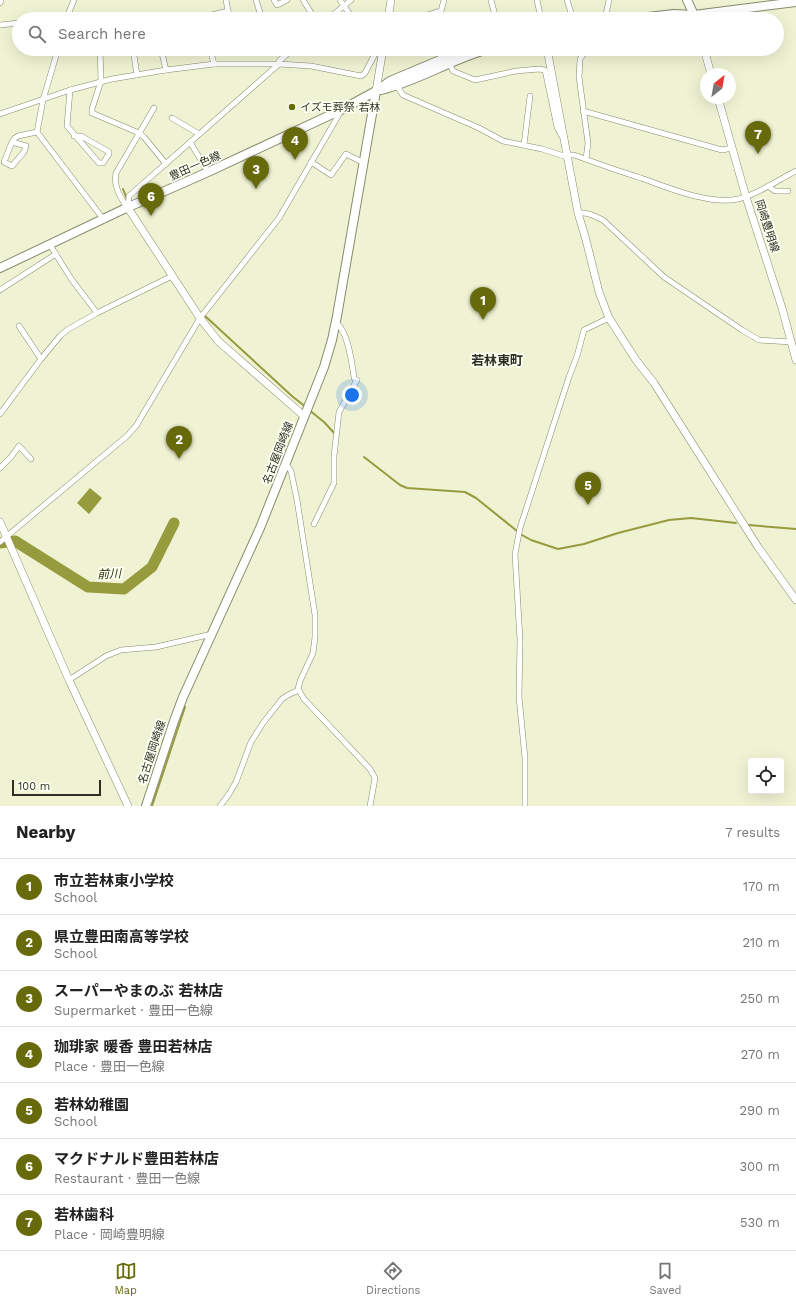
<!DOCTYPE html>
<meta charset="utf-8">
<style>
body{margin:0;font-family:"Work Sans","Noto Sans JP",sans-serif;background:#f2f2f2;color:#222}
.controls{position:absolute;right:12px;bottom:12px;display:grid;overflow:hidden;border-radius:4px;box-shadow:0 4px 16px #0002}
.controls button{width:36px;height:36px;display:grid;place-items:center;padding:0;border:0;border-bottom:1px solid #e0e0e0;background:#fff;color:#222;font:20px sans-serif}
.compass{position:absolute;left:700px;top:68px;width:36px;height:36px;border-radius:50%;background:#fff;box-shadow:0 4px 16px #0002;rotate:31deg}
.scale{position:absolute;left:12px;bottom:10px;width:89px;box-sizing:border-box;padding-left:4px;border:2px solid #2f3024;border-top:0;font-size:11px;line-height:14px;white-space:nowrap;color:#2f3024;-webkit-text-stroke:3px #fdfff2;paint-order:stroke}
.you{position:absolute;left:352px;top:395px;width:14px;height:14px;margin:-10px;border:3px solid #fff;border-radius:50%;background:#1a73e8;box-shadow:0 0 0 6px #1a73e833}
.badge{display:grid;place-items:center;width:26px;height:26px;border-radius:50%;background:#676a0b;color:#fff;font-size:13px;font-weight:700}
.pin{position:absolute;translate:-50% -33px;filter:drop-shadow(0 1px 2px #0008)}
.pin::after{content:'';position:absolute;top:21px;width:14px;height:12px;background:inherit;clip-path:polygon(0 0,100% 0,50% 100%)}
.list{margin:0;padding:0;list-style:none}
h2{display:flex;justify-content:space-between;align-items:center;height:52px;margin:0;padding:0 16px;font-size:17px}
h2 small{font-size:13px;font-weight:400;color:#767676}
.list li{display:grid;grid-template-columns:26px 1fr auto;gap:12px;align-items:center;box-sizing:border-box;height:56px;padding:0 16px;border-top:1px solid #e0e0e0}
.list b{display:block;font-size:15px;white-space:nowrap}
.list p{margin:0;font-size:13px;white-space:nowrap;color:#767676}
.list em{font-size:13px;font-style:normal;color:#767676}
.icon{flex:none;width:22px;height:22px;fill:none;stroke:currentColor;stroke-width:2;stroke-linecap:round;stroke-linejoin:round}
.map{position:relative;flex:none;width:796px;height:806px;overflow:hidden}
.search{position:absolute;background:#fff;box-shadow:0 4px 16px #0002;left:12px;right:12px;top:12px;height:44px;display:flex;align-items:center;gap:10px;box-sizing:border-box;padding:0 14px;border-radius:22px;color:#767676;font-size:15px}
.sheet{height:444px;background:#fff}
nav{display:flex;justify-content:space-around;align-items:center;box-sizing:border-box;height:56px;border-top:1px solid #e0e0e0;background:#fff;font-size:11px;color:#767676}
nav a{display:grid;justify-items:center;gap:2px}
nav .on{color:#676a0b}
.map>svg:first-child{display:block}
</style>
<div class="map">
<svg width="796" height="806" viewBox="0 0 796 806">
<rect width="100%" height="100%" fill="#f0f3d3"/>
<path fill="#969b3e" d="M90,488l12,10 -13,16 -12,-11z"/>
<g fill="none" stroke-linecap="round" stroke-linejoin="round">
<g stroke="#969b3e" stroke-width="2">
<path d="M123,189l4,10"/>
<path d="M204,315l89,82 13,10"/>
<path d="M309,410l15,12 11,12"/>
<path d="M364,457l36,28 7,3 58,4 11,6 41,33"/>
<path d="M748,525l48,4"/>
<path d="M522,535l9,5 27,9 26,-5 34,-11 51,-13 22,-2 45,5"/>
<path d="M152,806l33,-99"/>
</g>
<path stroke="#969b3e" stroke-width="11" d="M0,543l15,-2 73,46 36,2 28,-22 22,-44"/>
<g stroke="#878a6c" stroke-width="6">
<g id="street">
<path d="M256,0l6,19"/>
<path d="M274,0l3,5 10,-5"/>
<path d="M303,0l12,19"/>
<path d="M340,0l13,19"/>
<path d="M491,0l5,19"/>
<path d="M537,0l4,19"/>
<path d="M567,0l6,19"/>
<path d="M0,3l1,-2"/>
<path d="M228,11l3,8"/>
<path d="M66,19l8,-19"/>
<path d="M76,19l59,-4 11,4"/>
<path d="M202,19l2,-2 24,-6 -2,-11"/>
<path d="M305,19l6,-5"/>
<path d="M328,19l23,-19"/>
<path d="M414,19l27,-8 3,-11"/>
<path d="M605,19l4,-19"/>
<path d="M0,25l19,-2"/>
<path d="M58,49l-15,51 -6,32 67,88"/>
<path d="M100,49l1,32 -9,28v4l47,20 5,4 22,27"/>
<path d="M133,49l4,26"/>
<path d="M161,49l5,21"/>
<path d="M210,49l4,15"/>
<path d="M449,63l4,8 22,9 41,-9 23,-2 6,1 12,57 4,8"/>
<path d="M397,86l6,9 76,33 24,13 39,8 25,8"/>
<path d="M70,90l-3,36 32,37h4l6,-9v-2l-28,-16h-7"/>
<path d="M583,111l139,39 10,-2"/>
<path d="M0,114l70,-24 42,-11 54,-9 48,-6h65l32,2 50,10 4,-3 11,-21"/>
<path d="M172,118l27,16"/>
<path d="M12,142l14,4 -2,6 -12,14 -8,-4 8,-20 3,-4 3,-2 19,-4"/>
<path d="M190,142l18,30"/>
<path d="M524,145l6,-49"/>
<path d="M567,155h7c22,8 44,16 67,23 28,10 68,27 97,21 17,-3 42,-20 58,-28"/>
<path d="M586,159l2,-16 -9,-66 1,-18 7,-10"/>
<path d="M311,162l20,13 15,-21 18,9"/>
<path d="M768,186l7,5h13"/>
<path d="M127,208c-6,-11 -14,-21 -11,-35l38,-65"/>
<path d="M128,208l1,-12 150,-132v-3l14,-12"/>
<path d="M578,213c9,-1 17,3 25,7l61,57 78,53 17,10 33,2"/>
<path d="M50,245l22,35 25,33"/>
<path d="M0,290l56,-36"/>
<path d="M19,326l22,33"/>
<path d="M0,414l41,-55 19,-23 7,-6 30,-17 75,-37"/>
<path d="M286,464l5,7 6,29 18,115v22l-2,16 -13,28 -2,8 6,10 66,70 5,9 -5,28"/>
<path d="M0,468l11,-11 8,-11 12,13"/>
<path d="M314,524l20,-41v-27l5,-44 18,-32h-2l-1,-3c-2,-13 -6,-47 -18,-54"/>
<path d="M0,542l127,-106 9,-10 64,-108 79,-100 62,-107"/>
<path d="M69,680l37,-24 15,-6 35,-3 56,-13"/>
<path d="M220,806l9,-12 7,-12 15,-40 12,-19 19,-24 6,-4 11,-5"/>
<path d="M525,806v-48l-6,-61 1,-57 -5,-86 5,-26 49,-151 8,-21 7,-26 25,-12"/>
</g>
</g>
<g stroke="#878a6c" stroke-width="8">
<g id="secondary">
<path d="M388,19l3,-19"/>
<path d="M547,49l31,164 8,27 13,52 10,26 27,42 18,23 104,164 38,53"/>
<path d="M704,49l7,25"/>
<path d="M376,91l7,-42"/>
<path d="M718,98l28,99 36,111 14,52"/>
<path d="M128,208l72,110 18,23 86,75"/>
<path d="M0,522l69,158 59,126"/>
</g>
</g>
<g stroke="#878a6c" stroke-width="10">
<g id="primary">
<path d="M687,0l7,15"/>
<path d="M630,19l44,-5 20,1 102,-13"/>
<path d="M381,90c37,-9 71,-31 108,-41"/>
<path d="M0,268l124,-59 84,-37 133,-62 35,-19 14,-10 76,-32"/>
<path d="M146,806l28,-85 9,-24 77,-169 64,-161 8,-27 5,-24 39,-225"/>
</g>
</g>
<use href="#street" stroke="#fff" stroke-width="5"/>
<use href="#secondary" stroke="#fff" stroke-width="7"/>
<use href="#primary" stroke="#fff" stroke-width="8"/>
</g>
<circle fill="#676a0b" stroke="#fdfff2" stroke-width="1.5" cx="292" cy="107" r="4"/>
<g text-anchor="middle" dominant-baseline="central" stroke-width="3.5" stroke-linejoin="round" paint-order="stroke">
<g font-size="11" fill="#2f3024" stroke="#fdfff2" text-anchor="start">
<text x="300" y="107">イズモ葬祭 若林</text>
</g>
<g font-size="11" fill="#2f3024" stroke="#fdfff2">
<text transform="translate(195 166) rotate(-24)">豊田一色線</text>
<text transform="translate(767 226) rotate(72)">岡崎豊明線</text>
<text transform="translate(278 453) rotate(-69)">名古屋岡崎線</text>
<text transform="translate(152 752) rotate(-72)">名古屋岡崎線</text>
</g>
<g font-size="12" font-style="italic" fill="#32340c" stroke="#fdfff2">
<text transform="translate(109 574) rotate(-2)">前川</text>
</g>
<g font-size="13" font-weight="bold" fill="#2f3024" stroke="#fdfff2">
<text x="497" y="360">若林東町</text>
</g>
</g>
</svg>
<div class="controls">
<button><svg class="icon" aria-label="locate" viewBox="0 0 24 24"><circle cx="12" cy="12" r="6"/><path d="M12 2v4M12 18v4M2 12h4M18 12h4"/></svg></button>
</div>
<svg class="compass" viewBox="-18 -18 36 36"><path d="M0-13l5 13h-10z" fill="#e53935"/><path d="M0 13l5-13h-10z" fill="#767676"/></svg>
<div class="scale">100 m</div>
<div class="you"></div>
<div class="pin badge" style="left:483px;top:320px">1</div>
<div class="pin badge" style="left:179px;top:459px">2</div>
<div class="pin badge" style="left:256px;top:189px">3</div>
<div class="pin badge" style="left:295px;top:160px">4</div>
<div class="pin badge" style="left:588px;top:505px">5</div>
<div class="pin badge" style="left:151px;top:216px">6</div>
<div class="pin badge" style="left:758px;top:154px">7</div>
<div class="search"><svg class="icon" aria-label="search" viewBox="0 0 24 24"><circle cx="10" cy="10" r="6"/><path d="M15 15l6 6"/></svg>Search here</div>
</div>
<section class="sheet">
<h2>Nearby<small>7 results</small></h2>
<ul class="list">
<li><span class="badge">1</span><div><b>市立若林東小学校</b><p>School</p></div><em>170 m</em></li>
<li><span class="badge">2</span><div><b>県立豊田南高等学校</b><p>School</p></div><em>210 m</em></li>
<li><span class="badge">3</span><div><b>スーパーやまのぶ 若林店</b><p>Supermarket · 豊田一色線</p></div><em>250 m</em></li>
<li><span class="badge">4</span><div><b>珈琲家 暖香 豊田若林店</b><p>Place · 豊田一色線</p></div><em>270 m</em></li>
<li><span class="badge">5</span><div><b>若林幼稚園</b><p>School</p></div><em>290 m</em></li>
<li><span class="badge">6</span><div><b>マクドナルド豊田若林店</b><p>Restaurant · 豊田一色線</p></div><em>300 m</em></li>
<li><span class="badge">7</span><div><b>若林歯科</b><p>Place · 岡崎豊明線</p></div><em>530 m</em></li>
</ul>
</section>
<nav>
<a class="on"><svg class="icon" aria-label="map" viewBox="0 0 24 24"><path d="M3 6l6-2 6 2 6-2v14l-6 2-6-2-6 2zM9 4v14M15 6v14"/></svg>Map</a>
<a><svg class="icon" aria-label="directions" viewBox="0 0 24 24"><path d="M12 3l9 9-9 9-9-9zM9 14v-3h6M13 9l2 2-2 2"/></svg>Directions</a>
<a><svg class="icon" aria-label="saved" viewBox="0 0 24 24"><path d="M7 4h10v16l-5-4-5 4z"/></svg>Saved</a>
</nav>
